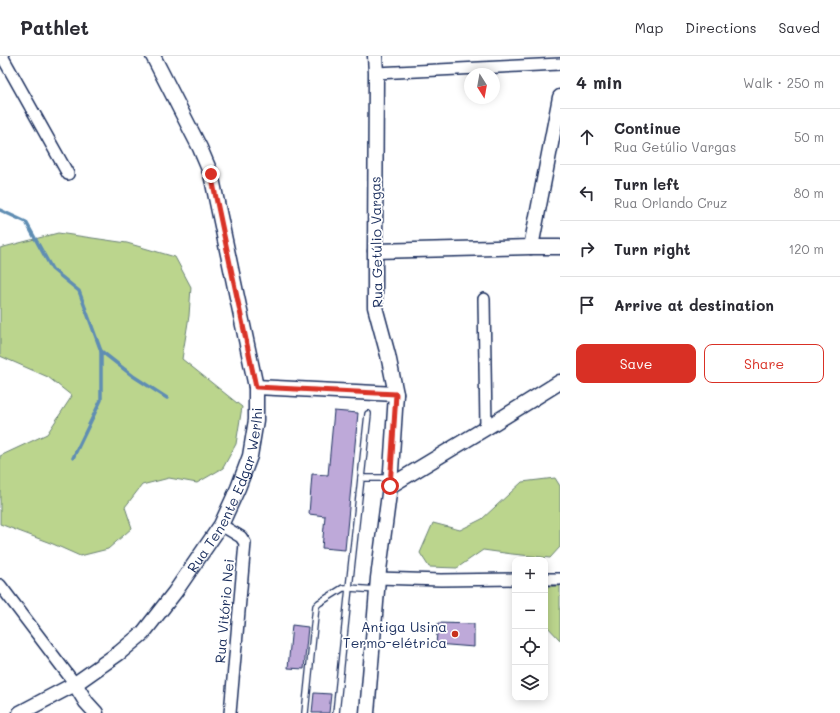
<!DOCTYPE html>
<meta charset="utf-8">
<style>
body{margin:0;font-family:Mali,sans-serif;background:#f7f7f7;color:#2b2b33}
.controls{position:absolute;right:12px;bottom:12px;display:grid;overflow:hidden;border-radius:8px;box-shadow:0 2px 10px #0003}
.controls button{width:36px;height:36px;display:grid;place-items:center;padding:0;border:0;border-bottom:1px solid #e1e1e2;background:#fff;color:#2b2b33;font:20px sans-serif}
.compass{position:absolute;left:464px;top:12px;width:36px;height:36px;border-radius:50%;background:#fff;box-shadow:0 2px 10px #0003;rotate:169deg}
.stop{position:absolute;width:12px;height:12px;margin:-9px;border:3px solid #d93025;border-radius:50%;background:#fff}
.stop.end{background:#d93025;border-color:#fff;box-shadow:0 1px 4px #0008}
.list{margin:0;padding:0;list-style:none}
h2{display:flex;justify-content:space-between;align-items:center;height:52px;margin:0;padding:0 16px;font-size:17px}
h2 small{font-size:13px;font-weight:400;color:#7c7c81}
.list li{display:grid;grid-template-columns:26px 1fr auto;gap:12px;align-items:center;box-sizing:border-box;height:56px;padding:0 16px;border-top:1px solid #e1e1e2}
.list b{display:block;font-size:15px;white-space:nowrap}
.list p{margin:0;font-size:13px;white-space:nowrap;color:#7c7c81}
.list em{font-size:13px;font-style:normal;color:#7c7c81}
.actions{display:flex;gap:8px;padding:12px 16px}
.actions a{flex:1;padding:9px 0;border:1px solid #d93025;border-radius:8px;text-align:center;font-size:14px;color:#d93025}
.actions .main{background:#d93025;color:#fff}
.icon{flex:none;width:22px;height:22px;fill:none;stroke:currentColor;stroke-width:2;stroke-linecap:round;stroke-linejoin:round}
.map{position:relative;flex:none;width:560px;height:657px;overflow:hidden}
header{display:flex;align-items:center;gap:24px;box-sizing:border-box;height:56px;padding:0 20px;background:#fff;border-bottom:1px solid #e1e1e2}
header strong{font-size:19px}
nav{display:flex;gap:22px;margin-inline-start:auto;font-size:14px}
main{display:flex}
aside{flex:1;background:#fff}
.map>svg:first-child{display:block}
</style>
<header>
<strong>Pathlet</strong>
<nav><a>Map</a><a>Directions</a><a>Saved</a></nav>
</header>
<main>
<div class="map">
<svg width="560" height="657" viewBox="0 0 560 657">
<rect width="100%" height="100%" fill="#fff"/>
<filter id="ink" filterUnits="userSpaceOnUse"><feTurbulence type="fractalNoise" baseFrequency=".025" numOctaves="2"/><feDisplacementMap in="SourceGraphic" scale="8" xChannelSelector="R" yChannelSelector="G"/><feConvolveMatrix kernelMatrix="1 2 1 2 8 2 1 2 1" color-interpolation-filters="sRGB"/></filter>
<g filter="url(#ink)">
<g fill="#bbd58d" stroke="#6b8276">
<path d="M58,177l69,10 48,14 16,30 -2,29 -7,43 60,48 -6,37 -13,24 -26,15 -28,-5 -27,7 -17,22 7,21 -24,21 -28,7 -27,-12 -53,-20v-68l47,-22 25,-38 -24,-19 -48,-21v-108z"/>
<path d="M555,422l5,8v61l-10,11 -38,-4 -29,-4 -26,18 -28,-1 -9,-14 13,-30 27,7 22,-11 40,-37z"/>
<path d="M560,530v54l-15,-16v-37z"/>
</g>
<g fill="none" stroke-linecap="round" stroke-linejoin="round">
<g stroke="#5e8db3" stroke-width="3.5">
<path d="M0,154l26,12 26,47 27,22 22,60v49l-28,58"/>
<path d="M101,295l32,25 34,22"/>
</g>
</g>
<g fill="#bea9d9" stroke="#1b2f5e">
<path d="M334,355l24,2 -13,137 -23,-2 3,-32 -16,-2 3,-40 16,1z"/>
<path d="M438,567l36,1v23l-38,-3z"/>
<path d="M292,569l16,2 -4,42 -16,-1z"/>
<path d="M314,637l17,1 -2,19h-17z"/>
</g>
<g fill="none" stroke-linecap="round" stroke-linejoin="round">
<g stroke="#1b2f5e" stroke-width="8">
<g id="service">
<path d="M361,422h29"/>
<path d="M305,657l11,-107 3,-3 24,-15h6l28,2"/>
<path d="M336,657l13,-125 19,-174"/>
</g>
</g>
<g stroke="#1b2f5e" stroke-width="14">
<g id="minor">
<path d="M2,0l66,118"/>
<path d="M376,17l184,-9"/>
<path d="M484,243l2,129"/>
<path d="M221,469l20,12 4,6 -15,170"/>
<path d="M378,522l63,2 74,-1"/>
<path d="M545,523h15"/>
<path d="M0,529l75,99"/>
</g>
</g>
<g stroke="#1b2f5e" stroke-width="17">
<g id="tertiary">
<path d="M531,191l29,-150"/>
<path d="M375,195l156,-4h29"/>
<path d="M256,331l140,7"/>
<path d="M390,430l96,-58 74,-46"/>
<path d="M75,628l11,18 10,11"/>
<path id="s1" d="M20,657l55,-29 44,-31 24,-20 32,-41 46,-67 17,-37 12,-32 6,-36v-33l-45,-213 -11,-26 -47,-92"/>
<path d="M367,657l11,-135 12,-92 6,-92 -8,-39 -13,-48v-56l1,-178 -1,-17"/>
</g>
</g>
<use href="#service" stroke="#fff" stroke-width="5.5"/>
<use href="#minor" stroke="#fff" stroke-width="11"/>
<use href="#tertiary" stroke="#fff" stroke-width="14"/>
</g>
</g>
<g fill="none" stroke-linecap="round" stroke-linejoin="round" filter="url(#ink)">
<path stroke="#d93025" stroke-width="5" d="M211,118l45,213 140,7 -6,92"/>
</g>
<circle fill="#c8321e" stroke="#fff" stroke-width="1.5" cx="455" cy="578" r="4"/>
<g text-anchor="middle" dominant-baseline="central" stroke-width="3.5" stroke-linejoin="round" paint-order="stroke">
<g font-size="14" fill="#1b2f5e" stroke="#fff">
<text transform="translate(376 186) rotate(-91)">Rua Getúlio Vargas</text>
<text stroke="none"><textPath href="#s1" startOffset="315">Rua Tenente Edgar Werlhi</textPath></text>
<text transform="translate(224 555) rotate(-85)">Rua Vitório Nei</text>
</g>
<g font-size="14" fill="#1b2f5e" stroke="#fff" text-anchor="end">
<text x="447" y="570">Antiga Usina<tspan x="447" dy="16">Termo-elétrica</tspan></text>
</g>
</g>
</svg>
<div class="controls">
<button>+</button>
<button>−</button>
<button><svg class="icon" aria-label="locate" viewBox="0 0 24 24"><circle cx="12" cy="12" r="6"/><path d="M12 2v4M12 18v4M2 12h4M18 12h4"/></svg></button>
<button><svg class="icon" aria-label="layers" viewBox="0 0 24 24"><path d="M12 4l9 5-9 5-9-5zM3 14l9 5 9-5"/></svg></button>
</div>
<svg class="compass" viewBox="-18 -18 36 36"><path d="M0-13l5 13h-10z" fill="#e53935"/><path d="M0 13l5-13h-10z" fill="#7c7c81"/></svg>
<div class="stop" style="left:390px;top:430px"></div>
<div class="stop end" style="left:211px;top:118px"></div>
</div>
<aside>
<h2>4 min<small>Walk · 250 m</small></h2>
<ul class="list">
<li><svg class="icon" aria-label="ahead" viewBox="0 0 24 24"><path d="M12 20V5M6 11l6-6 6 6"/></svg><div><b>Continue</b><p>Rua Getúlio Vargas</p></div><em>50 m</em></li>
<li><svg class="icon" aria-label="left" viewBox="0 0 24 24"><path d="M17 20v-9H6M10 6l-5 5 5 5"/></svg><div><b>Turn left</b><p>Rua Orlando Cruz</p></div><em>80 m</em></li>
<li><svg class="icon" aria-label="right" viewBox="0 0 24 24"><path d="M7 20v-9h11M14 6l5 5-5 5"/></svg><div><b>Turn right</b></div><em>120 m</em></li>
<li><svg class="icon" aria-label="arrive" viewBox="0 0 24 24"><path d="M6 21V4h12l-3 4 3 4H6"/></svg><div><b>Arrive at destination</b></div></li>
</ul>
<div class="actions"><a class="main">Save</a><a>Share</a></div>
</aside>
</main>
